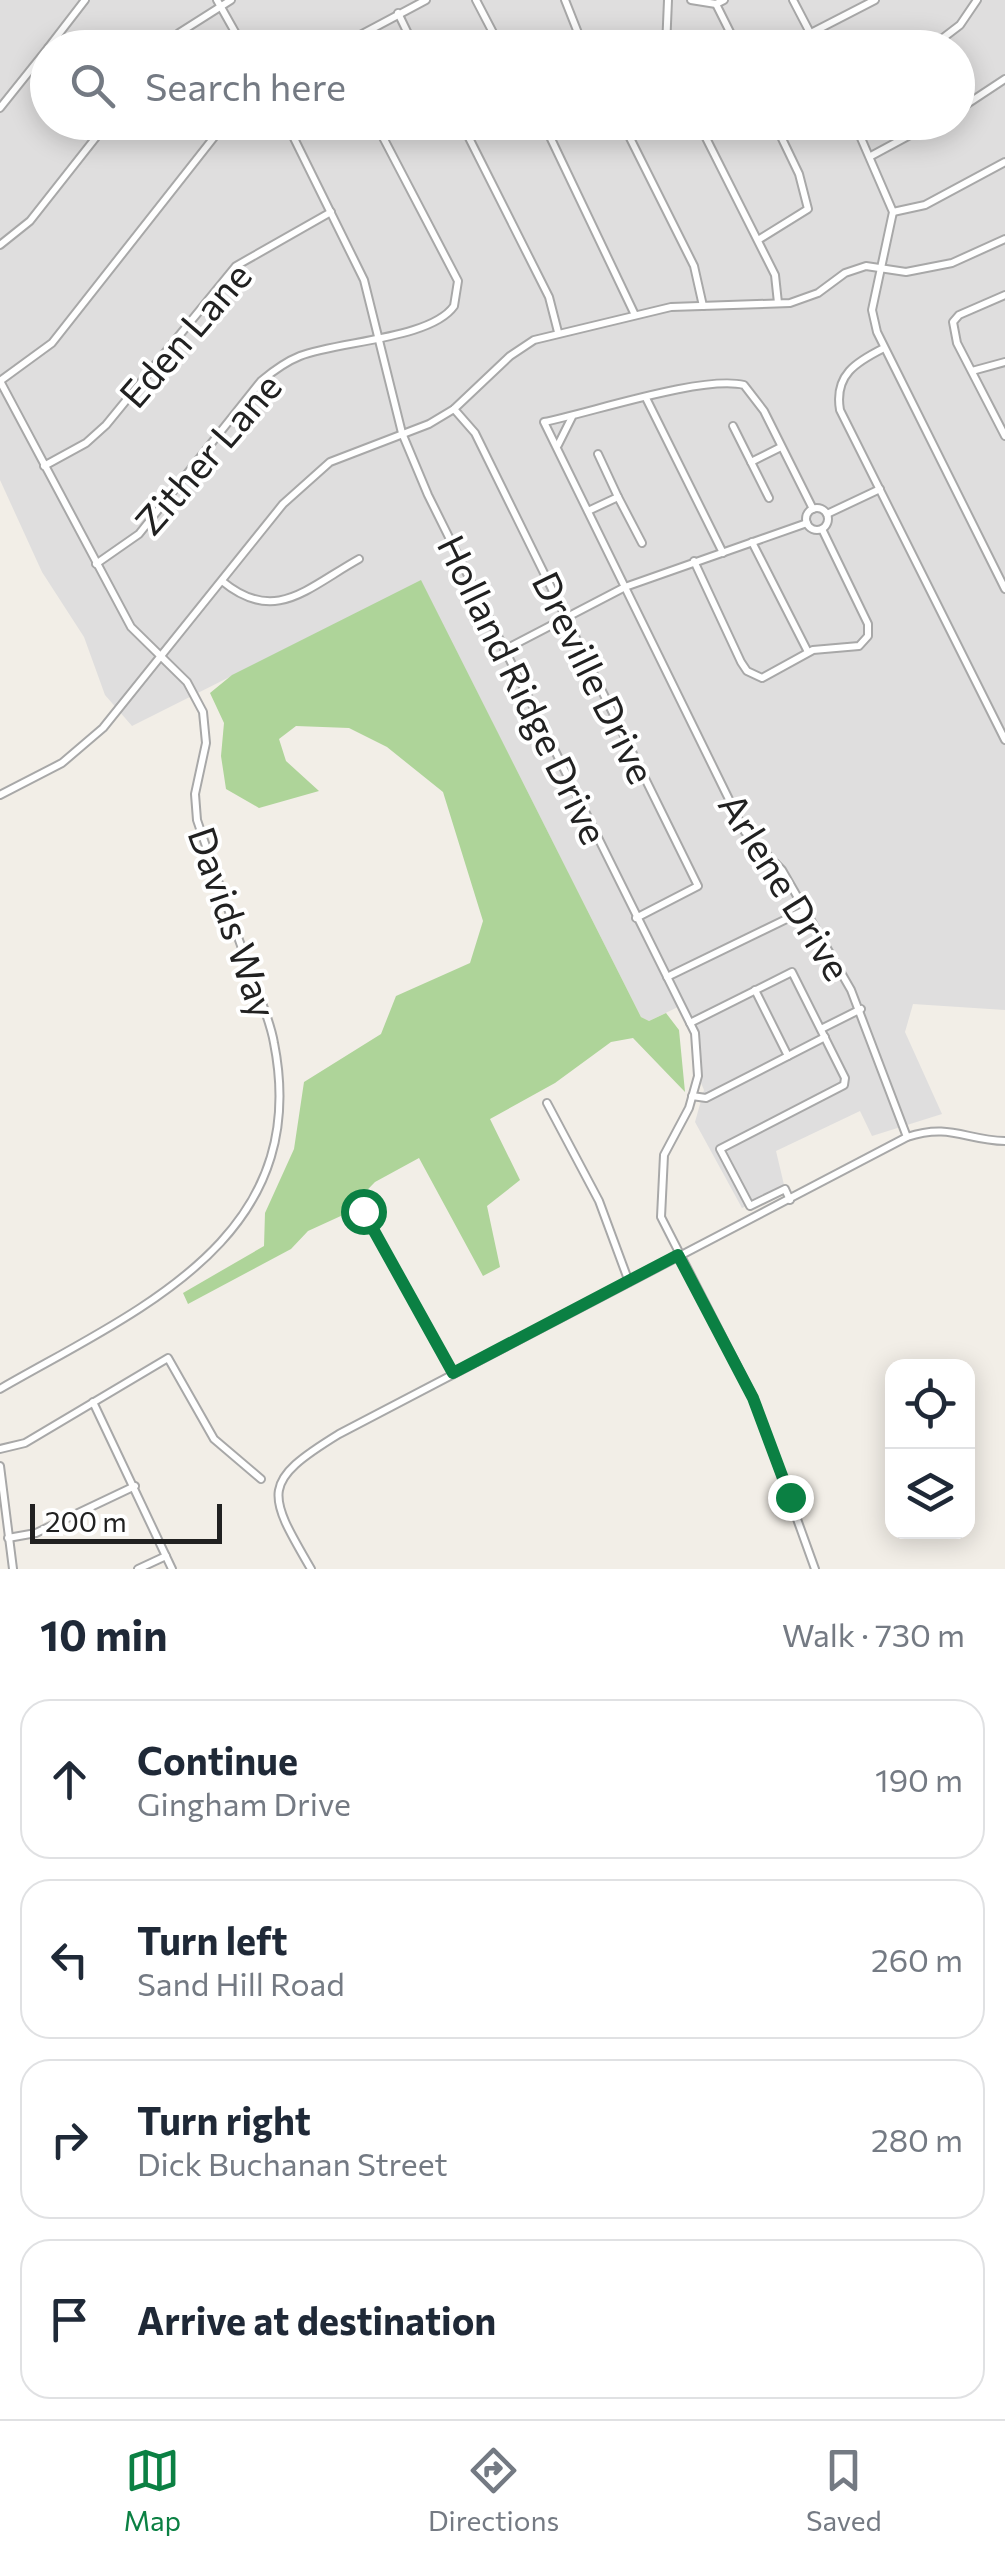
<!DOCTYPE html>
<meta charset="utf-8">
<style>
body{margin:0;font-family:Commissioner,sans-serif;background:#f2f2f3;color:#1f2937}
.controls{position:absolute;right:30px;bottom:30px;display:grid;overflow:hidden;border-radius:20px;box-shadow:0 5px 25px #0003}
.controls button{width:90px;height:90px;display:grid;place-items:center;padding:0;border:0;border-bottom:2px solid #e0e1e3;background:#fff;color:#1f2937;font:50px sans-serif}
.scale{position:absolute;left:30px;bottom:25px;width:192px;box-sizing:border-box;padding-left:10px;border:5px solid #212121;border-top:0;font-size:28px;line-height:35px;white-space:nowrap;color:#212121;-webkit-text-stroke:8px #fff;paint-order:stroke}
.stop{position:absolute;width:30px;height:30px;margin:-22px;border:8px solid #0b8043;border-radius:50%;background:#fff}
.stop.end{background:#0b8043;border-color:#fff;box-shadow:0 2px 10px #0008}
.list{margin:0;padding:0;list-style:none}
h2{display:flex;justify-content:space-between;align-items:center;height:130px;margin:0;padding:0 40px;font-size:42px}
h2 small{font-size:32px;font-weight:400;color:#747a83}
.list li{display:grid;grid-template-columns:65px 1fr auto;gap:30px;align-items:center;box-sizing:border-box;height:160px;margin:0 20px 20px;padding:0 20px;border:2px solid #e0e1e3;border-radius:30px}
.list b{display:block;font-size:38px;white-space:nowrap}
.list p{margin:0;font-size:32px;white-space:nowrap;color:#747a83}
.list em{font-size:32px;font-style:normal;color:#747a83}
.icon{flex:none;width:55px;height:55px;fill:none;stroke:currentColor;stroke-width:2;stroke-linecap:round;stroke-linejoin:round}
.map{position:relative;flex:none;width:1005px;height:1569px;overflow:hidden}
.search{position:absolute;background:#fff;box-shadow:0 5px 25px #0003;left:30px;right:30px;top:30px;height:110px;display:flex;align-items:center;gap:25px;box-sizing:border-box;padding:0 35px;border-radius:55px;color:#747a83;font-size:38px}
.sheet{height:850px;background:#fff}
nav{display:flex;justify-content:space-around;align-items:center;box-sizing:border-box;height:140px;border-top:2px solid #e0e1e3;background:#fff;font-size:28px;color:#747a83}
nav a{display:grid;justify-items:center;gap:5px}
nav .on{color:#0b8043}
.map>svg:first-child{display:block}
</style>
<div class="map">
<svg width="1005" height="1569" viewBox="0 0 1005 1569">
<rect width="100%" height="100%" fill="#f2eee7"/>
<path fill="#dfdede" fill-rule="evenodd" d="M0,0h1005v1010l-92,-6 -8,28 37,82 -70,22 -12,-25 -84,40 9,38 -43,19 -47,-86 9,-32 -6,-14 -3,-43 -15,-27 -31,15 -8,-4 -220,-436 -289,145 -27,-31 -21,-58 -42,-65 -42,-92zM48,48h910v74h-910z"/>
<path fill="#aed499" d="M421,580l220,437 8,4 17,-8 13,17 6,62 -52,-54 -22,4 -56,41 -65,36 30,61 -33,26 13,61 -17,9 -64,-118 -44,24 -32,33 -35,16 -17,18 -103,55 -5,-11 81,-47 1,-33 29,-64 10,-67 77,-48 15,-38 74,-33 13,-42 -40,-129 -56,-45 -38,-19 -53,-2 -17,13 7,22 33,30 -60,17 -33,-19 -5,-33 3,-33 -14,-30 22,-18z"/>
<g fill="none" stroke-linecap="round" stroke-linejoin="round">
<g stroke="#a8a8a8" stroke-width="10">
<g id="street">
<path d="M217,0l27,48"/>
<path d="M476,0l25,48"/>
<path d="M565,0l19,48"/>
<path d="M691,0l25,4 8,-4"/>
<path d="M793,0l25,48"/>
<path d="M716,4l22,44"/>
<path d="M398,13l17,35"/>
<path d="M811,33l64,-33"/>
<path d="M48,48l37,-48"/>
<path d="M168,48l11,-15 52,-33"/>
<path d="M336,48l90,-48"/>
<path d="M666,48l2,-48"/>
<path d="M930,48l30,-23 17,-25"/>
<path d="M0,108l48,-60"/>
<path d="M958,110l47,-31"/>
<path d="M286,122l78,158 38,153 26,62 267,538 3,43 -9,32 -25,47 -3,62 92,180 62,172"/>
<path d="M461,122l88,175 9,35"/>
<path d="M543,122l92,193"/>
<path d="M622,122l72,144 9,40"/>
<path d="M698,122l77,153 3,28"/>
<path d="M854,122l39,90 -21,98 5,22 128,257"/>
<path d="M871,156l63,-34"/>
<path d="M893,212l32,-7 80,-43"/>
<path d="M758,240l50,-31 -9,-35 -25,-52"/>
<path d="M0,245l30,-24 78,-99"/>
<path d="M1005,295l-46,20 -6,7 4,21 48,93"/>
<path d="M884,348c-28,14 -50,27 -44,62l165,330"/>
<path d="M972,371l33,-9"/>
<path d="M646,398l77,155"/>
<path d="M454,409l21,24 223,453 -62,32"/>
<path d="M733,426l18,36"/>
<path d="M558,445l14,-28"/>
<path d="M44,466l42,-23 20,-18 130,-159 95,-54"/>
<path d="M618,497l24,46"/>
<path d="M769,498l-18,-36 30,-15"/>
<circle cx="817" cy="519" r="11"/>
<path d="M813,509l-49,-98 -20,-26c-42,-10 -154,28 -200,37l201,410 37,38 69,120 56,147"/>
<path d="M588,511l30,-14 -20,-43"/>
<path d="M827,514l53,-25"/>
<path d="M752,542l56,110"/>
<path d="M694,561l47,101 6,9 15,7 51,-28 46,-4 9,-10v-12l-46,-95"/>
<path d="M96,564l43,-30 122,-153c12,-10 24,-19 39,-25 39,-15 131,-17 154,-50l4,-25 -83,-159"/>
<path d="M222,581c53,44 85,7 137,-22"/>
<path d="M504,650l121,-63 182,-64"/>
<path d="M0,795l62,-32 41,-35 180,-224 47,-42 99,-38 25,-15 56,-53 24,-16 137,-33 119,-4 28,-10 27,-20 21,-7 40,6 46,-9 53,-24"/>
<path d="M667,977l136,-66"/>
<path d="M755,990l33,66"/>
<path d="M690,1023l102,-51 53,106 -1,7 -124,64 30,57 35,-17 5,11"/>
<path d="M821,1029l40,-20"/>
<path d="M692,1096l14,2 119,-61"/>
<path d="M547,1103l52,98 30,81"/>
<path d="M363,1211l90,162"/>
<path d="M0,1389c137,-79 313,-150 274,-346 -4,-24 -16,-49 -24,-72 -18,-51 -36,-101 -53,-151l-2,-26 11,-51 -3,-31 -16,-30 -56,-55 -131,-246 52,-38 174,-221"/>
<path d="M93,1402l79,167"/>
<path d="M0,1449l25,-6 143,-85 46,81 47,40"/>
<path d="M0,1466l13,103"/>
<path d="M8,1538l28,-5 99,-47"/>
<path d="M138,1569l28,-13"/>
<path d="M311,1569c-45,-77 -50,-87 28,-135l568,-297c43,-14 58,3 98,4"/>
</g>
</g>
<use href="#street" stroke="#fff" stroke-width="6"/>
</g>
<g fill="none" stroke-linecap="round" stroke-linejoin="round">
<path stroke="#0b8043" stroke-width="12" d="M363,1211l90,162 225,-118 75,143 37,99"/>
</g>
<g text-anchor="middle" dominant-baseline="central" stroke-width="8" stroke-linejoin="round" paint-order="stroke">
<g font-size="38" fill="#212121" stroke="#fff">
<text transform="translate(184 334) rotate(-49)">Eden Lane</text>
<text transform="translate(207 453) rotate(-49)">Zither Lane</text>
<text transform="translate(595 677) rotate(64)">Dreville Drive</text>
<text transform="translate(524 689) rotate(64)">Holland Ridge Drive</text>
<text transform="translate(786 886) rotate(58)">Arlene Drive</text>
<text transform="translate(234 922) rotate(71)">Davids Way</text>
</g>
</g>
</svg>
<div class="controls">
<button><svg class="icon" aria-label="locate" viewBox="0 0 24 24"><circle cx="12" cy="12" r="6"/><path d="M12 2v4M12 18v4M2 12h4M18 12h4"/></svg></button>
<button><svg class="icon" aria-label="layers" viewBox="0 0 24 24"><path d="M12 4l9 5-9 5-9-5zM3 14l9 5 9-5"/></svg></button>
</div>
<div class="scale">200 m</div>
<div class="stop" style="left:363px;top:1211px"></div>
<div class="stop end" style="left:790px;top:1497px"></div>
<div class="search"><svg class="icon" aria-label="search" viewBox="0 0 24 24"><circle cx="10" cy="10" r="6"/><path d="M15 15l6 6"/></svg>Search here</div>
</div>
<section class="sheet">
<h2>10 min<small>Walk · 730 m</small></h2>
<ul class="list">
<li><svg class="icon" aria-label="ahead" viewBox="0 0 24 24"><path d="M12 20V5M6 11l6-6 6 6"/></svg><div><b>Continue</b><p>Gingham Drive</p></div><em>190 m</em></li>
<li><svg class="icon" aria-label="left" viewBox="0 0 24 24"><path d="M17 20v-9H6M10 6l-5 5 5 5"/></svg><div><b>Turn left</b><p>Sand Hill Road</p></div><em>260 m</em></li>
<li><svg class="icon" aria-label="right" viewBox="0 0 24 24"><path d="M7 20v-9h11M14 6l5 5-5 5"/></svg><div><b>Turn right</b><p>Dick Buchanan Street</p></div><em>280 m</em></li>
<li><svg class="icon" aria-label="arrive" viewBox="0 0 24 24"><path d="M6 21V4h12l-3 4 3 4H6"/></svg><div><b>Arrive at destination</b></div></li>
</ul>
</section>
<nav>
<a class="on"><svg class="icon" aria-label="map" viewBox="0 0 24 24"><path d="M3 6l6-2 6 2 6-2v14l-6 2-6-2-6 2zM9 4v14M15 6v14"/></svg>Map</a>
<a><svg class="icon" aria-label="directions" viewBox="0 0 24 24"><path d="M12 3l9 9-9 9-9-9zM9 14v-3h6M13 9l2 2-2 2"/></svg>Directions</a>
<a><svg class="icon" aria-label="saved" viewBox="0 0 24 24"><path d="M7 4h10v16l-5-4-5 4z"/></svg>Saved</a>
</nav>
